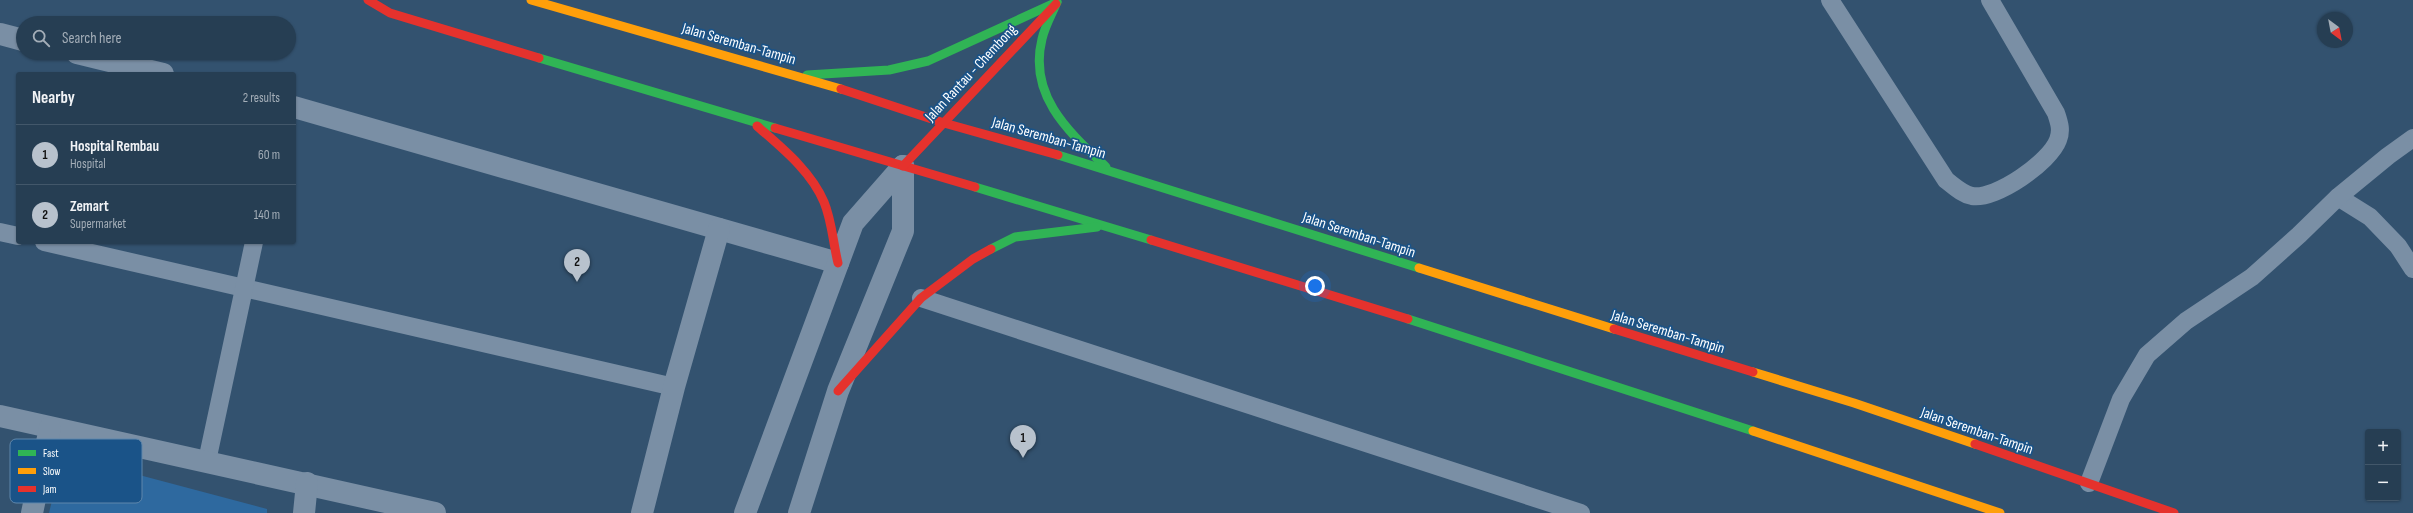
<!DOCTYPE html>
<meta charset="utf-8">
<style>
body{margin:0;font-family:"Sofia Sans Condensed",sans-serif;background:#2e455a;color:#f1f3f6}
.controls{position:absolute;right:12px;bottom:12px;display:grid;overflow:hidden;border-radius:4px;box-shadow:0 1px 3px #0004}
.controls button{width:36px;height:36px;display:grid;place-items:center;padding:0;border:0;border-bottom:1px solid #42576a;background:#263e53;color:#f1f3f6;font:20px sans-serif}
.compass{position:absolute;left:2317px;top:12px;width:36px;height:36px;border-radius:50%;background:#263e53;box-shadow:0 1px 3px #0004;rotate:148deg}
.you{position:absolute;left:1315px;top:286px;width:14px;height:14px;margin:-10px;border:3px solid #fff;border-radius:50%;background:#1a73e8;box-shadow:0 0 0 6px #1a73e833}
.badge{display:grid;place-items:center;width:26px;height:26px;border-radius:50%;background:#b8c2cd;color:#111;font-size:13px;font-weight:700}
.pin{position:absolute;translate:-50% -33px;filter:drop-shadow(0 1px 2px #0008)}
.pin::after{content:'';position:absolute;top:21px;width:14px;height:12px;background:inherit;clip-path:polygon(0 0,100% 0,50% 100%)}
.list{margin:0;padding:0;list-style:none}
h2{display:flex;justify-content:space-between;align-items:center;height:52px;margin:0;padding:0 16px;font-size:17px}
h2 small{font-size:13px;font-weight:400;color:#a4aeb8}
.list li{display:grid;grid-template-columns:26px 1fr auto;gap:12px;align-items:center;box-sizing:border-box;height:60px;padding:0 16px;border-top:1px solid #42576a}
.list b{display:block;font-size:15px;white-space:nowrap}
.list p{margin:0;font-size:13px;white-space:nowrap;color:#a4aeb8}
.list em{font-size:13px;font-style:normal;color:#a4aeb8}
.icon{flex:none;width:22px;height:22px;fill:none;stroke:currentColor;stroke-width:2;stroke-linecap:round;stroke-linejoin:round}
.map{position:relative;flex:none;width:2413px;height:513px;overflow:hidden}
.search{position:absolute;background:#263e53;box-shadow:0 1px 3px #0004;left:16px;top:16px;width:280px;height:44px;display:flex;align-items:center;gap:10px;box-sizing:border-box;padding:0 14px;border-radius:22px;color:#a4aeb8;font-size:15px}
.panel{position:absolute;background:#263e53;box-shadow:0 1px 3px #0004;left:16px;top:72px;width:280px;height:172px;border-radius:4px}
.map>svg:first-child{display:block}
</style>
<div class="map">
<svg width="2413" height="513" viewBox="0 0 2413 513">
<rect width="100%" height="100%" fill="#33526f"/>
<path fill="#2e699f" d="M94,463l173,46v4h-218l6,-25z"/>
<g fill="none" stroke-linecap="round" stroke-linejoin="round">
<g stroke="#7a8fa5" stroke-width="18">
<path d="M1830,0l116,180c8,6 16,14 26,16 24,4 78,-34 86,-56 4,-10 1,-18 -2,-27l-66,-113"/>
<path d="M2338,197l32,20 28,29 15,23"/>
<path d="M0,232l18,4"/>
<path d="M44,242l630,145"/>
<path d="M921,298l660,215"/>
<path d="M207,461l47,-219"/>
<path d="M2089,483l32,-84 26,-44 39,-34 66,-44 47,-42 39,-38 50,-41 25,-18"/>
</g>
<g stroke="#7a8fa5" stroke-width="22">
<path d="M0,34l23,6"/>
<path d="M77,53l86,21"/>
<path d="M294,107l544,156"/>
<path d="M0,416l435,97"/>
<path d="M32,513l18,-85"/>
<path d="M304,513l3,-30"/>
<path d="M642,513l32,-126 45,-158"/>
<path d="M745,513l108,-290 50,-57"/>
<path d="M799,513l39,-122 65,-160v-65"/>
</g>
<g stroke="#30b455" stroke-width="9">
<path d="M1057,2c-5,12 -12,24 -15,37 -14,57 27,93 64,128"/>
<path d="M539,58l236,70"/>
<path d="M807,75l82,-5 39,-9 129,-59"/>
<path d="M1058,155l361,113"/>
<path d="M975,187l176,53"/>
<path d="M991,249l24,-12 82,-10"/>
<path d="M1408,319l345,112"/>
</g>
<g stroke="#ff9f0a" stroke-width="9">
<path d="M531,0l310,89"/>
<path d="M1419,268l195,61"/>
<path d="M1753,372l101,31 121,41"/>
<path d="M1753,431l247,82"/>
</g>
<g stroke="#e5322d" stroke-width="9">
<path d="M368,0l22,13 149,45"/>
<path d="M841,89l103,34 114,32"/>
<path d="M757,126c25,22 54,45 67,76 8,19 9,41 14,61"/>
<path d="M775,128l200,59"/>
<path d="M903,166l153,-162"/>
<path d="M1151,240l257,79"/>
<path d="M1614,329l139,43"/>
<path d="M838,391l83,-93 52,-39 18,-10"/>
<path d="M1975,444l199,69"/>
</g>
</g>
<g text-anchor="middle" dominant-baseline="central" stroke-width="3.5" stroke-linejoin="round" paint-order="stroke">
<g font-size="15" fill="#fff" stroke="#1a5388">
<text transform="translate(739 44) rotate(16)">Jalan Seremban-Tampin</text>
<text transform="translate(971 73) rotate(-47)">Jalan Rantau - Chembong</text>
<text transform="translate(1049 138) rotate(16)">Jalan Seremban-Tampin</text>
<text transform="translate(1359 235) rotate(18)">Jalan Seremban-Tampin</text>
<text transform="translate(1668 332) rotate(17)">Jalan Seremban-Tampin</text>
<text transform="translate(1977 431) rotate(19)">Jalan Seremban-Tampin</text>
</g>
</g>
<rect x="10" y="439" width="132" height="64" rx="6" fill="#1a5388" stroke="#5f87ac" stroke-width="1"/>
<rect x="18" y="450" width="18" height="6" fill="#30b455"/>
<rect x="18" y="468" width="18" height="6" fill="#ff9f0a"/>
<rect x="18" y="486" width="18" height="6" fill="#e5322d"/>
<g font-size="11" fill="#fff">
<text x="43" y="457">Fast</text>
<text x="43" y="475">Slow</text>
<text x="43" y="493">Jam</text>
</g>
</svg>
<div class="controls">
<button>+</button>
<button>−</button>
</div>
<svg class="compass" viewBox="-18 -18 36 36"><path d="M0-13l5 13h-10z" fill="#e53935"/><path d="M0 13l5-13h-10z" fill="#a4aeb8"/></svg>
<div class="you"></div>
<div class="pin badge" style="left:1023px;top:458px">1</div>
<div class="pin badge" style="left:577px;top:282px">2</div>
<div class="search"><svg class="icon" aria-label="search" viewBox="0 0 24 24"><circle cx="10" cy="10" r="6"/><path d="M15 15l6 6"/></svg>Search here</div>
<section class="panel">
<h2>Nearby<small>2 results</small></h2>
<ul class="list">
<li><span class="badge">1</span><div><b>Hospital Rembau</b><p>Hospital</p></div><em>60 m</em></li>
<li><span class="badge">2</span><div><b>Zemart</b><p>Supermarket</p></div><em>140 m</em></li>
</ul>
</section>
</div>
